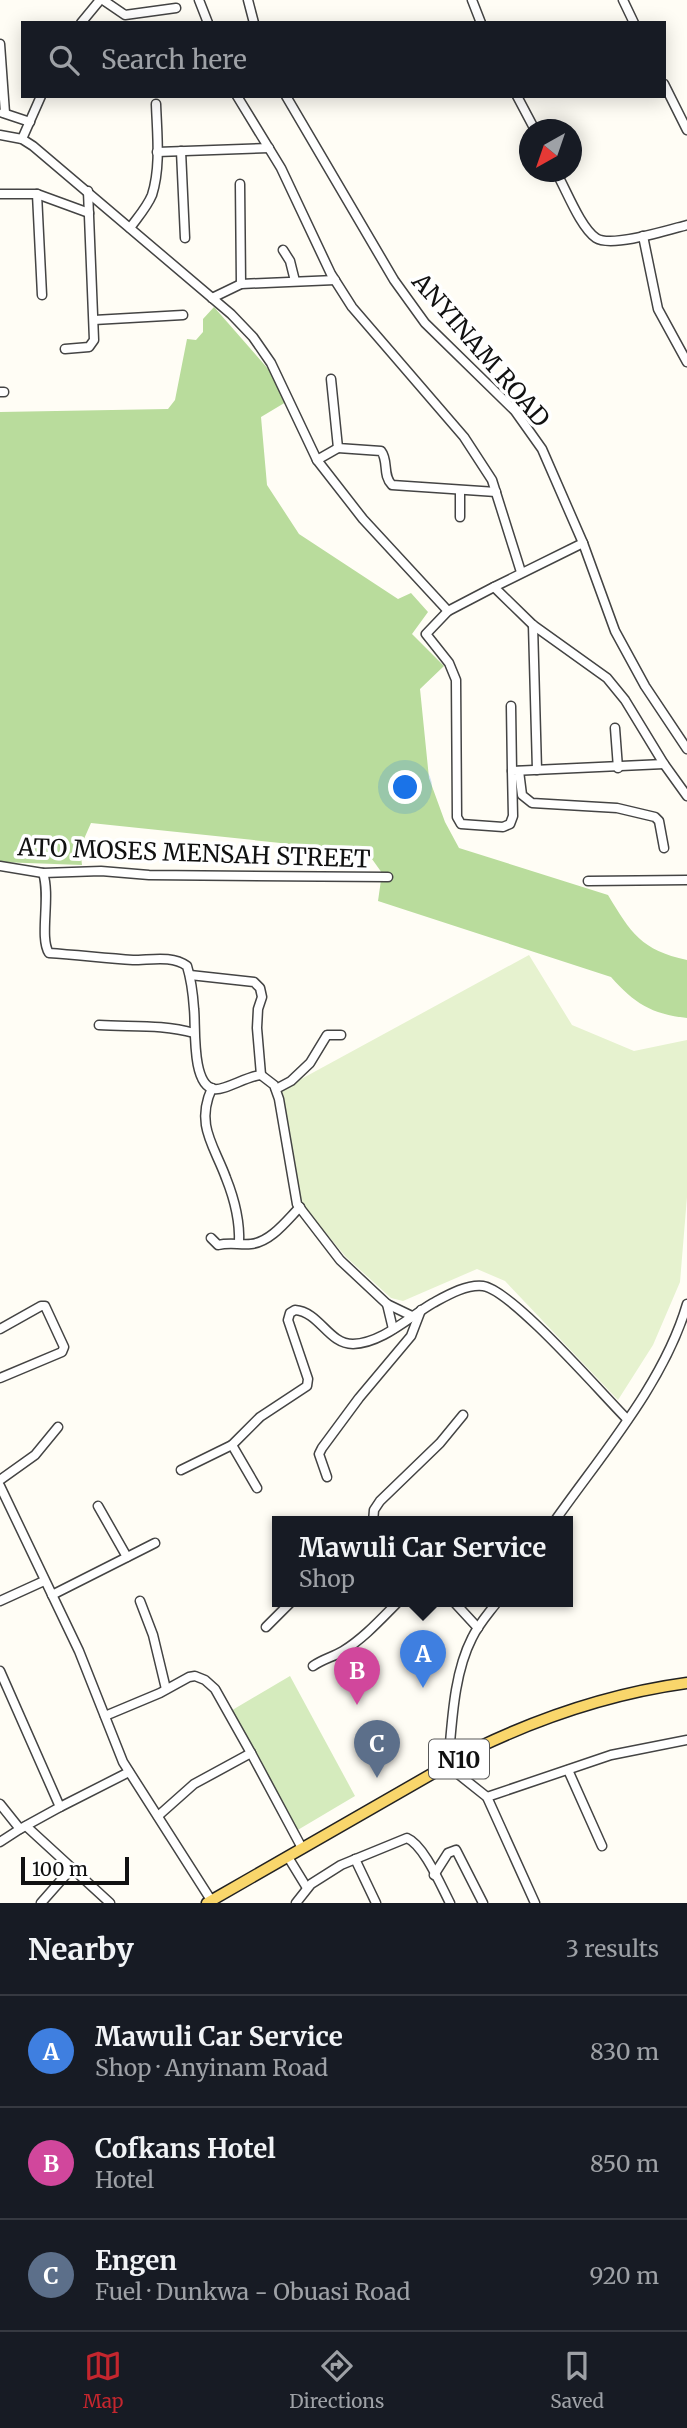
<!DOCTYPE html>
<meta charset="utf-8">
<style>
body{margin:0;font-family:Merriweather,serif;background:#242831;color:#f1f3f6}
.compass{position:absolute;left:519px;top:119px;width:63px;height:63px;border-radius:50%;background:#171b24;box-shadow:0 4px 18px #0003;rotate:220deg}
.scale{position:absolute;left:21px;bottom:18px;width:108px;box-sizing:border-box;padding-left:7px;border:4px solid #111;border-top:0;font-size:19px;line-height:24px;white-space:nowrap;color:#111;-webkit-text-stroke:5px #fff;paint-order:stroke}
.you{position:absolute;left:406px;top:788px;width:24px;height:24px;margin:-18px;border:5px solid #fff;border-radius:50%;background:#1a73e8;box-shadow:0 0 0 10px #1a73e833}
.badge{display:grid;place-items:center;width:46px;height:46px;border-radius:50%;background:#c4262e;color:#fff;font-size:23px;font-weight:700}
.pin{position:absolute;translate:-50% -58px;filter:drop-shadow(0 2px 4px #0008)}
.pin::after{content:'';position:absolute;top:37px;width:24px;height:21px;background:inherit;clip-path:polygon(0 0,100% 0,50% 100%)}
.popup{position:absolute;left:272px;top:1516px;width:301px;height:91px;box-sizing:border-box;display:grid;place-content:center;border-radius:0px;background:#171b24;filter:drop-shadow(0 2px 5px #0005);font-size:23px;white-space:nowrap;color:#9ea1a6}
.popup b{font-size:26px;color:#f1f3f6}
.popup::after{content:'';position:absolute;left:50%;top:100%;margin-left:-14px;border:14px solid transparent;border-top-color:#171b24}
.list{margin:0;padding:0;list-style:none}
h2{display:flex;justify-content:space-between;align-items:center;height:91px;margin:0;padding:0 28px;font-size:30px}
h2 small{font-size:23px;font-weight:400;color:#9ea1a6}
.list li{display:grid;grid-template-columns:46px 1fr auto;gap:21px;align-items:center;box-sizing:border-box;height:112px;padding:0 28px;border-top:2px solid #363941}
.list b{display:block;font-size:26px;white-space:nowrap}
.list p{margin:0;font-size:23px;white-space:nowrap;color:#9ea1a6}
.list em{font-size:23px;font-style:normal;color:#9ea1a6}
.icon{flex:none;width:38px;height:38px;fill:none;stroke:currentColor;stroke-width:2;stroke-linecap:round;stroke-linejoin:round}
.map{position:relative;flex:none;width:687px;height:1903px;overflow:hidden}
.search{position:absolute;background:#171b24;box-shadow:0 4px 18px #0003;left:21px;right:21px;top:21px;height:77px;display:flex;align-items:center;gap:18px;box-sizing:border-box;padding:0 24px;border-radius:0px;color:#9ea1a6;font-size:26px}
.sheet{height:427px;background:#171b24}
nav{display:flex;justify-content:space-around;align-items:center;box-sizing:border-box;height:98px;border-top:2px solid #363941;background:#171b24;font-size:19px;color:#9ea1a6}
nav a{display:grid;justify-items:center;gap:4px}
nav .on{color:#c4262e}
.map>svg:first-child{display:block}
</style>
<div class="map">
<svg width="687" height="1903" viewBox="0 0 687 1903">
<rect width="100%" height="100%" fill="#fffdf5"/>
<path fill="#d5ebbd" d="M290,1676l65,120 -59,35 -67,-119z"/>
<path fill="#b9dc9c" d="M214,307l55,63 17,32 -25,15 6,68 32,49 99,65 13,-6 17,19 -16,22 32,32 -24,23 9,89 16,44 14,26 149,47c23,38 33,55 79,65v58c-36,-4 -53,-15 -76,-41l-233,-76 4,-28 -15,-21 -276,-29 -11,25 2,17 -82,-3v-450l168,-3 7,-9 12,-61 9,1 7,-8v-13z"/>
<path fill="#e6f2cf" d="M529,955l43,70 62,26 53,-11v157l-7,85 -27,63 -35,55 -113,-119 -28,-12 -74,32 -12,-3 -45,-41 -48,-57 -17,-110z"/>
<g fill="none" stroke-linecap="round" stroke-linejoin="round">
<g stroke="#444" stroke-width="11">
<g id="minor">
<path d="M103,0l22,15 51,-7"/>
<path d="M199,0l9,23"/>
<path d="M248,0l6,23"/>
<path d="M472,0l9,23"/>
<path d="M623,0l11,23"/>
<path d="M81,23l19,-23"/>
<path d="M0,44l5,69"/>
<path d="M664,84l23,46"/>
<path d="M237,96l44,72 50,106 21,33 112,130 28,43 29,92"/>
<path d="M286,96l108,184 31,43 90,88 27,38 41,94 32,88 30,55 42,63"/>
<path d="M517,96l18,34"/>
<path d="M3,113l27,9"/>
<path d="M0,135l22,4 11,7 198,168 22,23 18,26 46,97 46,59 85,92 46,-24"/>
<path d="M22,139l19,-43"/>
<path d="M181,151l4,87"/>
<path d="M157,152l112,-4"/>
<path d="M556,172c10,17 24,55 40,66 15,10 72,-8 91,-13"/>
<path d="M240,184l1,100"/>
<path d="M0,194h37l52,19"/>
<path d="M37,194l5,101"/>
<path d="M130,228c8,-11 17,-21 22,-33 9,-28 5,-62 4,-91"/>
<path d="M643,236l15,73 29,53"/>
<path d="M283,250l7,11 5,20"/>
<path d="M212,298l29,-14 94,-4"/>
<path d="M94,320l89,-5"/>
<path d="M65,349l24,-2 5,-7 -6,-149"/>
<path d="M331,379l7,69 43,3c8,10 1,24 11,34l104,7"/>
<path d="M0,392h4"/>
<path d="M317,460l21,-12"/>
<path d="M460,517v-26"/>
<path d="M583,543l-89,44 39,38 74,53 18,22 39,64 23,32"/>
<path d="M448,611l-22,23 23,29 7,17 1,137 4,7 42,3 7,-3 3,-8 -1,-45 152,-7"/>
<path d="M533,625l4,145"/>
<path d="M511,706l1,65"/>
<path d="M615,728l3,40"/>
<path d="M519,771l3,24 10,8 85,5 38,9 4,4 5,27"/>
<path d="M0,866l43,7 58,-2 48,4 239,2"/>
<path d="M43,873c8,23 -4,65 6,80 28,2 56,5 84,7 18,0 39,-5 54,6 4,13 6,28 7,43 2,16 -3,76 20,80 10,2 33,-13 47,-14l13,10 5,14 18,105 43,56 47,44 25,12"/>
<path d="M588,881l99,-1"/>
<path d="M190,975l64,7 6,6 2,9 -4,12 -1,19 4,47"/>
<path d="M99,1025c32,2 64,-1 95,8"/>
<path d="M212,1088c-17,37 2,57 14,90 8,20 14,43 13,65"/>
<path d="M276,1089l15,-8 19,-18 17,-28h14"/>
<path d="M211,1238l7,7c12,-3 21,0 33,-1 20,-2 36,-24 49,-37"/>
<path d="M387,1304l6,25"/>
<path d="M0,1329l41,-23h4l19,41 -2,5 -62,26"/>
<path d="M181,1470l51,-25"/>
<path d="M327,1477l-8,-23 3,-6 37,-50 52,-62 10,-26"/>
<path d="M0,1480l35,-25 23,-28"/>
<path d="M0,1486l79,165 44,111 88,138"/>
<path d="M257,1488l-25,-43 28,-28 47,-31 1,-7 -20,-59 2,-7 5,-3c25,2 33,34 58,34 29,-1 56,-27 80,-41 13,-7 33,-19 50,-17 29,4 119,108 144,133"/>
<path d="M98,1506l29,51"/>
<path d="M373,1522l1,-12 6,-9 60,-58 23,-28"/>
<path d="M554,1522c47,-67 110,-139 133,-218"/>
<path d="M52,1595l103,-52"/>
<path d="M0,1601l44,-20"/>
<path d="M140,1601l13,34 13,54"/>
<path d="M454,1602l24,26"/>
<path d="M497,1602c-9,12 -19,23 -25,36 -19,37 -20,87 -24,128l39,31 48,106"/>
<path d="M266,1627l25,-25"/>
<path d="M313,1666c10,-7 20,-9 30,-15 21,-13 38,-32 55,-49"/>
<path d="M0,1671l60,136 69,-35"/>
<path d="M105,1716l55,-23 29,-16 6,-1 10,4 10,9 36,64"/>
<path d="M568,1770l34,76"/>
<path d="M487,1797l124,-42 76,-15"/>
<path d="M0,1804l20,25"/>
<path d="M158,1816l36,-32 57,-31 51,95"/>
<path d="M26,1826l84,77"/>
<path d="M0,1842l20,-13 40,-22"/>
<path d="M288,1857l19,31"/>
<path d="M355,1859l21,44"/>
<path d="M434,1875l14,-22 8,-3 27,53"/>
<path d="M41,1903l30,-34"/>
<path d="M296,1903l15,-19 30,-19 66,-27c17,7 34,48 43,65"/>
</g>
</g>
<g stroke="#222" stroke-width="13">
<path id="major" d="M207,1903l270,-155c67,-32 136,-55 210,-65"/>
</g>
<use href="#minor" stroke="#fff" stroke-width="8"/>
<use href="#major" stroke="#f9d66b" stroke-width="10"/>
</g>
<g text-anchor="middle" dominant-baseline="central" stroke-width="7" stroke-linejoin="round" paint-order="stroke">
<rect fill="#fff" stroke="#585858" stroke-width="2" x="429" y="1739.5" width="60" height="39" rx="5"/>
<g font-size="23" font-weight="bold" fill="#111">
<text x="459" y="1759">N10</text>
</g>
<g font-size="24" fill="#111" stroke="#fff">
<text transform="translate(481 350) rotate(49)">ANYINAM ROAD</text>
<text transform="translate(194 853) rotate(2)">ATO MOSES MENSAH STREET</text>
</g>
</g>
</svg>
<svg class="compass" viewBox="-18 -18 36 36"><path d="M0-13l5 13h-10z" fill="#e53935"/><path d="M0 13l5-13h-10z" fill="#9ea1a6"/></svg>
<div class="scale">100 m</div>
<div class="you"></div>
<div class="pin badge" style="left:423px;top:1688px;background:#3f7fe0">A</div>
<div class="popup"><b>Mawuli Car Service</b>Shop</div>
<div class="pin badge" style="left:357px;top:1705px;background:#d1479c">B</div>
<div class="pin badge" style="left:377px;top:1778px;background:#5c6f8a">C</div>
<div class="search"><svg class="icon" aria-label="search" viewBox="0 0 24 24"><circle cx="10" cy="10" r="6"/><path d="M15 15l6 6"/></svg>Search here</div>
</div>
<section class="sheet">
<h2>Nearby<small>3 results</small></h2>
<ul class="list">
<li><span class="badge" style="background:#3f7fe0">A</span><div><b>Mawuli Car Service</b><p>Shop · Anyinam Road</p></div><em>830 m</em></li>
<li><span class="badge" style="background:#d1479c">B</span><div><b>Cofkans Hotel</b><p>Hotel</p></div><em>850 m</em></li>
<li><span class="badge" style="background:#5c6f8a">C</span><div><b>Engen</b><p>Fuel · Dunkwa - Obuasi Road</p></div><em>920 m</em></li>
</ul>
</section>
<nav>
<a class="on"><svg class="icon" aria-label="map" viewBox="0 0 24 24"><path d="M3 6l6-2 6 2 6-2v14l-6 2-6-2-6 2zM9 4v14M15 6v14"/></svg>Map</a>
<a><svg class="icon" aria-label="directions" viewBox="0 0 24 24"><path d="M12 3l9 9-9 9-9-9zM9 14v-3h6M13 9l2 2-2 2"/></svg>Directions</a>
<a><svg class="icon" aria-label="saved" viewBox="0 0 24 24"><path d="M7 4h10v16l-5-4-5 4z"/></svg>Saved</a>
</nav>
